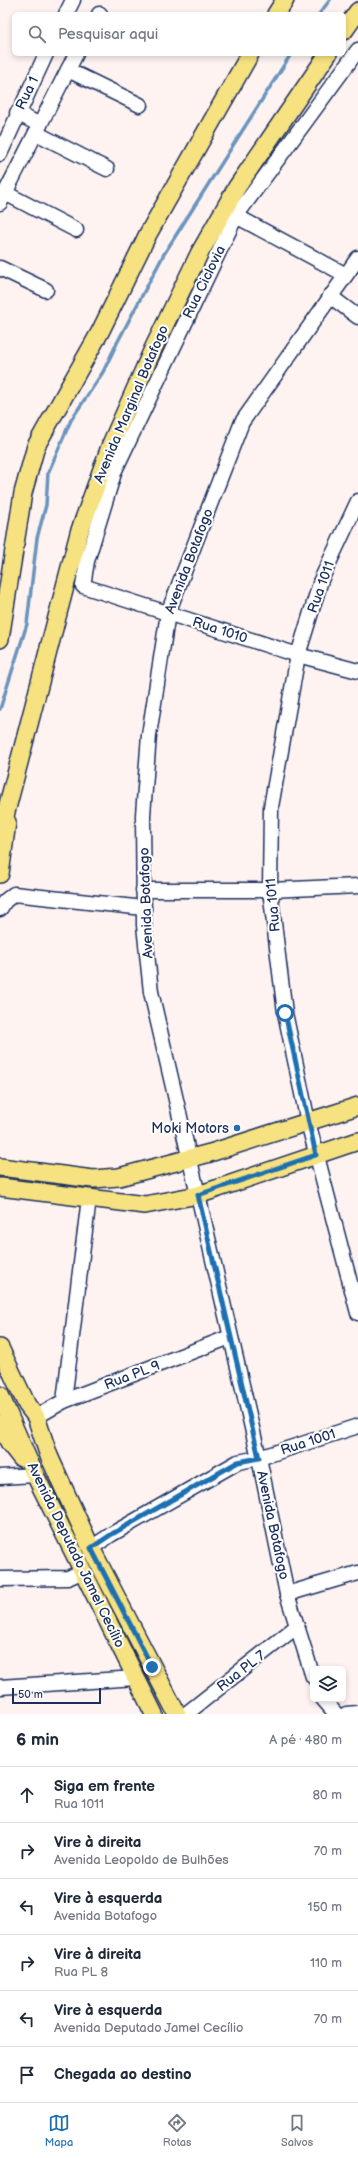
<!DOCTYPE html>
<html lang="pt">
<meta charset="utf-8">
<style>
body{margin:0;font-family:"Balsamiq Sans",sans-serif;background:#f6f6f7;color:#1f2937}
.controls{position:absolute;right:12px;bottom:12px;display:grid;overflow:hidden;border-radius:6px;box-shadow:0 2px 6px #0003}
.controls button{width:36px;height:36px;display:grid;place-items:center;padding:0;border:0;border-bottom:1px solid #e0e1e3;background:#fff;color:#1f2937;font:20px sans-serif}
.scale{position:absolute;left:12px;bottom:10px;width:89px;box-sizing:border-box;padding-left:4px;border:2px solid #1b2f5e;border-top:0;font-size:11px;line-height:14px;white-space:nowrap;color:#1b2f5e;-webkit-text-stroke:3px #fff;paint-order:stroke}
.stop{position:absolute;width:12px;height:12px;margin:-9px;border:3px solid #1f6fb2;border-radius:50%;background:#fff}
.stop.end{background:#1f6fb2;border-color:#fff;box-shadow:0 1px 4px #0008}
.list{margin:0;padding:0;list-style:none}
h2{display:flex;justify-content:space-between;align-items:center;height:52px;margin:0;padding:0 16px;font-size:17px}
h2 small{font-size:13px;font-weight:400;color:#747a83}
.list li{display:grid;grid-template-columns:26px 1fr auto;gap:12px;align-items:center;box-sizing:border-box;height:56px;padding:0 16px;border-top:1px solid #e0e1e3}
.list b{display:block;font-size:15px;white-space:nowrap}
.list p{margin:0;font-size:13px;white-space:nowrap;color:#747a83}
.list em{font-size:13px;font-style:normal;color:#747a83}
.icon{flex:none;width:22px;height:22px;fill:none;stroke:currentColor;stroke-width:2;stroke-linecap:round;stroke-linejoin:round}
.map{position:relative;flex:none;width:358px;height:1714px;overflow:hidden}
.search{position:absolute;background:#fff;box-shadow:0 2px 6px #0003;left:12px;right:12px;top:12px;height:44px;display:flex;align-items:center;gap:10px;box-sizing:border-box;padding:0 14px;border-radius:6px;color:#747a83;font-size:15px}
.sheet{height:388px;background:#fff}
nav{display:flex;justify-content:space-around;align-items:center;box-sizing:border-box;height:56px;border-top:1px solid #e0e1e3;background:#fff;font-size:11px;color:#747a83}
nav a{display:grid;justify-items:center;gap:2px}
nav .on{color:#1f6fb2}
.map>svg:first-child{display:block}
</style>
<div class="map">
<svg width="358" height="1714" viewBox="0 0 358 1714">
<rect width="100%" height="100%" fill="#fef3f0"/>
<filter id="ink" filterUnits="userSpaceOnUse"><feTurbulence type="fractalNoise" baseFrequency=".025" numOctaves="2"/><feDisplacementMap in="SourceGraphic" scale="8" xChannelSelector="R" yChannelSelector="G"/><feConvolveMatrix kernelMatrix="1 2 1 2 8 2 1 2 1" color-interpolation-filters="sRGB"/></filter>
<g filter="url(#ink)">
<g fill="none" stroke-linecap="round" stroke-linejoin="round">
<g stroke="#6a94be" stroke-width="3.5">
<path d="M319,14l11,-14"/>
<path d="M0,709l27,-85 10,-86 9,-33 2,-32 23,-53 32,-48 14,-29 47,-89 127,-200"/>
</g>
<g stroke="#1b2f5e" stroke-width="17">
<g id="minor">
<path d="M66,14l7,-14"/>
<path d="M99,14h1"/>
<path d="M358,50l-122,166 -121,254 -28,91 -4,25 215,69 60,16"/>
<path d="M68,70l72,35"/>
<path d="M17,113l23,12"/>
<path d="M36,133l71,36"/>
<path d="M0,154l46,-100"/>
<path d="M5,193l71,37"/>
<path d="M0,203l76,-149"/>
<path d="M236,216l110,59"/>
<path d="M0,268l46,22"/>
<path d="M330,296l28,21"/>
<path d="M358,501l-37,79 -23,75 -27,152 -1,83 15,123 23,109 50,191"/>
<path d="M143,890h127l88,-4"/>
<path d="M0,909l5,-8 9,-7 130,14"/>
<path d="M64,1401l25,-203"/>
<path d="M36,1417l28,-16 166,-64"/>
<path d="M0,1477l35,-2"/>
<path d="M91,1548l21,-14 126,-72 21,-4 99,-32"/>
<path d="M0,1579l68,-1 15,-7"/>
<path d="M287,1594l71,-21"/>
<path d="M313,1677l-26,-83 -28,-136 -108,-466 -7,-67 -1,-110 6,-80 19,-122 74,-191 116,-164"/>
<path d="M0,1687l136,-9"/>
<path d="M323,1699l13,15"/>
<path d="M186,1714l110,-87"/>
<path d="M346,1714l12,-1"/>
</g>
</g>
<g stroke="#1b2f5e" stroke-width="20">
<g id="major">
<path d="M276,14l9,-14"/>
<path d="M344,31l14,-20"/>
<path d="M0,639l23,-146 13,-47 64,-114 48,-98 102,-180"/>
<path d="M0,835l79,-302 32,-89 42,-95 46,-95 38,-67 91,-133"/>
<path d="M0,874l7,-52"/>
<path d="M0,1167l93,12 26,-2 91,-24 148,-47"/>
<path d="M0,1187l145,18 53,-10 160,-54"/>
<path d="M0,1348l27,57 9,12 13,39 42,92 86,166"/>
<path d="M0,1395l35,80 119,239"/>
<path d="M0,1424l10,20 11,14"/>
</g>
</g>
<use href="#minor" stroke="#fff" stroke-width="14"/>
<use href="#major" stroke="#f7e281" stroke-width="17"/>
</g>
</g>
<g fill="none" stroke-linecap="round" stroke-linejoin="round" filter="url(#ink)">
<path stroke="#1f6fb2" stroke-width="5" d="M152,1667l-61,-119 21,-14 126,-72 21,-4 -61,-263 118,-40 -31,-142"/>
</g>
<circle fill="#1f6fb2" stroke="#fff" stroke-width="1.5" cx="237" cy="1128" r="4"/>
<g text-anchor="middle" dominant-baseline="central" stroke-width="4" stroke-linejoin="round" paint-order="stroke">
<g font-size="14" fill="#1b2f5e" stroke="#fff">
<text transform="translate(27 93) rotate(-64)">Rua 1</text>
<text transform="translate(204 282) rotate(-64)">Rua Ciclovia</text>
<text transform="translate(131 404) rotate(-67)">Avenida Marginal Botafogo</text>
<text transform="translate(189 561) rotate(-69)">Avenida Botafogo</text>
<text transform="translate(321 587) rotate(-70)">Rua 1011</text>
<text transform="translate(220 630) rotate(18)">Rua 1010</text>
<text transform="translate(146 903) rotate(-92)">Avenida Botafogo</text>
<text transform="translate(273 905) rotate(-95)">Rua 1011</text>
<text transform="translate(132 1375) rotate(-21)">Rua PL 9</text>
<text transform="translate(308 1442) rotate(-18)">Rua 1001</text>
<text transform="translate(273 1525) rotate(78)">Avenida Botafogo</text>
<text transform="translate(76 1555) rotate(64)">Avenida Deputado Jamel Cecílio</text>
<text transform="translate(241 1671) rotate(-38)">Rua PL 7</text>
</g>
<g font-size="14" fill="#1b2f5e" stroke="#fff" text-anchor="end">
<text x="229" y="1128">Moki Motors</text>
</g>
</g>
</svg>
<div class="controls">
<button><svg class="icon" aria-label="layers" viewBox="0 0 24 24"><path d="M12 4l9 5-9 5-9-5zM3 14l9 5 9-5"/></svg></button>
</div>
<div class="scale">50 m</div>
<div class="stop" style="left:285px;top:1013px"></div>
<div class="stop end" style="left:152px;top:1667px"></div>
<div class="search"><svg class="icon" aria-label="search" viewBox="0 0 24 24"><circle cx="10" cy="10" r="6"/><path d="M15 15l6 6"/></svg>Pesquisar aqui</div>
</div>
<section class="sheet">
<h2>6 min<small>A pé · 480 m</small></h2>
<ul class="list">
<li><svg class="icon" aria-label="ahead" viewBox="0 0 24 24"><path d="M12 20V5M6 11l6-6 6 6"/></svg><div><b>Siga em frente</b><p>Rua 1011</p></div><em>80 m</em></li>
<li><svg class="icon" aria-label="right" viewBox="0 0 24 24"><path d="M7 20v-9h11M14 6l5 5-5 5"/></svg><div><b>Vire à direita</b><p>Avenida Leopoldo de Bulhões</p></div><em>70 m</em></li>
<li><svg class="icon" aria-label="left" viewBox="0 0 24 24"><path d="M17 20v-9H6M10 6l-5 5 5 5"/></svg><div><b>Vire à esquerda</b><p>Avenida Botafogo</p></div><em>150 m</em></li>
<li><svg class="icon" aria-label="right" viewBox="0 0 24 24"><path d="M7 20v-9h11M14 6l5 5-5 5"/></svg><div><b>Vire à direita</b><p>Rua PL 8</p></div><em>110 m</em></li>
<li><svg class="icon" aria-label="left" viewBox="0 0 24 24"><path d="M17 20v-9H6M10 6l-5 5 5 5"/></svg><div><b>Vire à esquerda</b><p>Avenida Deputado Jamel Cecílio</p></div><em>70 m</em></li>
<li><svg class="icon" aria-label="arrive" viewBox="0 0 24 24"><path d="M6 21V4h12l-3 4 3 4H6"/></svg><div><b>Chegada ao destino</b></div></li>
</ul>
</section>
<nav>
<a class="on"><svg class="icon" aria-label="map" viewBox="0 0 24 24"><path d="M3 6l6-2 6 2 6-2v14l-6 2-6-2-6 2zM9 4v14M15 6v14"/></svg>Mapa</a>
<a><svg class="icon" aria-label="directions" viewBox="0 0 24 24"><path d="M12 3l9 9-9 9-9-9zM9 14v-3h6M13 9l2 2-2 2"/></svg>Rotas</a>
<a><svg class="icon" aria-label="saved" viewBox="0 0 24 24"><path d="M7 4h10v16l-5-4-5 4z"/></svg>Salvos</a>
</nav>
